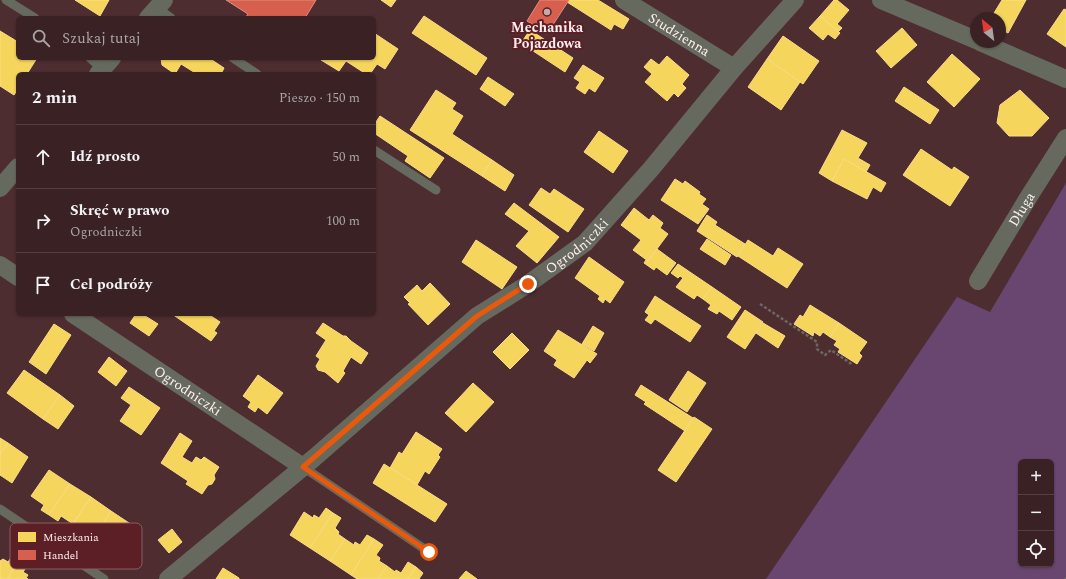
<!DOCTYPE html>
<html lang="pl">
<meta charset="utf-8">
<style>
body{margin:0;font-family:Spectral,serif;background:#452f31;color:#f1f3f6}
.controls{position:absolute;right:12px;bottom:12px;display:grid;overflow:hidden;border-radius:6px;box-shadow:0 1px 3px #0004}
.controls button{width:36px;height:36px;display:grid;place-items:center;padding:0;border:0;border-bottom:1px solid #543f41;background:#3a2224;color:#f1f3f6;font:20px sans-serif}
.compass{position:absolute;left:970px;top:12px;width:36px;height:36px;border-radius:50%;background:#3a2224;box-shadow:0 1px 3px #0004;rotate:331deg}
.stop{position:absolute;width:12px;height:12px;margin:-9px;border:3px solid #ea580c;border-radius:50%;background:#fff}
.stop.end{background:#ea580c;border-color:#fff;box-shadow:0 1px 4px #0008}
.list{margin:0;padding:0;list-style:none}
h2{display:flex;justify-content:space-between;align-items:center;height:52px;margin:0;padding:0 16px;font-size:17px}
h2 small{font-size:13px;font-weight:400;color:#aba4a6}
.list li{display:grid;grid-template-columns:26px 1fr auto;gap:12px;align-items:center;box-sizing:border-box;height:64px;padding:0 16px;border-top:1px solid #543f41}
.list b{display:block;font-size:15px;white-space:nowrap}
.list p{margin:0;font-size:13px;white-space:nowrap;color:#aba4a6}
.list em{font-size:13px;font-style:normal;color:#aba4a6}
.icon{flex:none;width:22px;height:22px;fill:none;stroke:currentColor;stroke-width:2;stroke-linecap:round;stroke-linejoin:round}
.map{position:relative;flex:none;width:1066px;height:579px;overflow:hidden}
.search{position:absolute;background:#3a2224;box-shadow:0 1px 3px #0004;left:16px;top:16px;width:360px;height:44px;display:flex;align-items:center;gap:10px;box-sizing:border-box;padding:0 14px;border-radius:6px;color:#aba4a6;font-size:15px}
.panel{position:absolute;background:#3a2224;box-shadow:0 1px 3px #0004;left:16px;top:72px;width:360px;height:244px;border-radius:6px}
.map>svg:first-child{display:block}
</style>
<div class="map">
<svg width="1066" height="579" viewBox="0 0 1066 579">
<rect width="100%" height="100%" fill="#4e2d30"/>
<path fill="#68466f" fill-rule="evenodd" d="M1066,183v396h-300l191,-282 33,15zM1021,462h30v102h-30z"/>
<g fill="#f6d55c" stroke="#f9dd88">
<path d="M75,0h34l-9,16z"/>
<path d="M381,0h15l-5,7z"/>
<path d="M569,0h29l31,19 -6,10 -9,-5 -3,6 -44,-28z"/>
<path d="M834,0h3l12,10 -12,14 5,4 -4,4 -18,-16z"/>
<path d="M1002,0h24l-18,33 -8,-4v-11h-9z"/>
<path d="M1064,9l2,1v37l-19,-13z"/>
<path d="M424,16l63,42 -11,17 -64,-42z"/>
<path d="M820,16l20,17 -5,6 -7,-5 -5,6 -14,-12z"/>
<path d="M902,28l15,17 -26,23 -15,-17z"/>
<path d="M530,30l43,28 -8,14 -44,-29z"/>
<path d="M0,31l18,11v16h19l-10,16h-9v15l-4,6 -14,-9z"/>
<path d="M374,33l24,16 -13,20 -8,-5 -7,10h-4l-20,-13 -7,10 -18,-11 1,-2h52z"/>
<path d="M783,36l36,25 -16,23 -36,-25z"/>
<path d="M952,54l28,25 -26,28 -27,-25z"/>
<path d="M667,56l22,19 -7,9 4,4 -8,9 -4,-4 -7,8 -22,-19 7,-8 -8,-7 7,-8 8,6z"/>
<path d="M161,58h48l15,10 -3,6h-24l-16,-10 -6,10 -13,-9z"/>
<path d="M767,59l33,23 -19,28 -33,-23z"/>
<path d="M583,65l21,13 -9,14 -6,-4 -4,6 -9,-6 4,-6 -6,-4z"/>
<path d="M488,77l26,17 -9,12 -25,-17z"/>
<path d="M904,87l35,23 -9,14 -35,-23z"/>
<path d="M436,90l20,13 -4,6 11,7 -11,18 40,26 -10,16 -72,-46z"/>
<path d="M1020,90l29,28 -17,18h-23l-12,-13 3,-18z"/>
<path d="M380,116l64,42 -14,20 -25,-17 3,-5 -34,-23v-8z"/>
<path d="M842,130l25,13 -9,15 12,7 -4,7 -22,-13 -12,22 -13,-8z"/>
<path d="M599,131l29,20 -15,22 -29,-21z"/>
<path d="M921,149l31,21 2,-3 15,10 -19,29 -47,-31z"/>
<path d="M844,159l42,24 -5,9 -8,-5 -6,12 -35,-18z"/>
<path d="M492,160l22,15 -9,16 -23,-15z"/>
<path d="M675,179l8,5 2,-3 15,11 -1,2 7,5 -4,5 7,5 -11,15 -37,-24z"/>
<path d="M541,188l9,6 4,-5 30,20 -16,23 -39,-27z"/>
<path d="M514,203l45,34 -22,26 -21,-17 13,-15 -24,-17z"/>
<path d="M634,208l15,12 4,-5 10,8 -3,5 8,6 -20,27 -15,-11 8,-10 -20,-15z"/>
<path d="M707,215l10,7 -2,3 30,19 -8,13 -40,-26z"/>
<path d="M707,239l24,16 -6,10 -25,-16z"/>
<path d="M476,240l41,27 -15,22 -40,-27z"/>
<path d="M748,240l25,16 5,-8 25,16 -16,24 -49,-32z"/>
<path d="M657,249l19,14 -9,12 -11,-8 -2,3 -10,-7 2,-3 2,1z"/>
<path d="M589,257l35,25 -14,21 -5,-4 -2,4 -5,-4 2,-3 -25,-18z"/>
<path d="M678,264l34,23 -9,12 -6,-4 -3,4 -18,-12 7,-9 -3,-2 -2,2 -7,-5z"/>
<path d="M430,283l20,21 -22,21 -20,-21 2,-1 -6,-6 13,-12 5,6z"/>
<path d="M712,287l29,20 -9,13 -13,-9 -2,3 -9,-5 3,-4 -8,-6z"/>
<path d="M655,296l46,30 -11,16 -35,-23 -4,5 -6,-4 4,-5 -4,-3z"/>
<path d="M810,305l29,18 -9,14 -7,-5 -3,4 -6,-4 -1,4 -19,-12 6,-9 3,2z"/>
<path d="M745,310l18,12 -18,27 -18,-12z"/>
<path d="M136,314h6l16,10 -9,12 -19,-13z"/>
<path d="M172,314h36l12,8 -6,9 3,2 -6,8z"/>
<path d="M323,323l20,13h3l5,5 17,12 -7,11 -10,-7 -8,14 2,2 -7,10 -13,-11 -7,-2 -2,-4 4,-7 -4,-3 10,-16 -10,-7z"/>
<path d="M763,323l22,13 -7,12 -22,-15z"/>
<path d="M839,323l28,19 -8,11 3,3 -5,8 -19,-12 2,-3 -6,-4 3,-4 -7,-4z"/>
<path d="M54,324l17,11 -25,39 -17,-12z"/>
<path d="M593,326l11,7 -10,18 -12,-7z"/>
<path d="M558,330l39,24 -7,9 -3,-3 -13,18 -20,-13 3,-5 -13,-9z"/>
<path d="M512,333l17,17 -19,19 -17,-17z"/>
<path d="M109,357l18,14 -11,15 -18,-14z"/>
<path d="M24,370l36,25 -17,24 -36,-26z"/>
<path d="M688,371l18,12 -19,29 -18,-12z"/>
<path d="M258,375l25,18 -16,21 -9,-7 -3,5 -7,-5 3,-5 -8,-6z"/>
<path d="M473,383l21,19 -28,30 -21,-19z"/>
<path d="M641,385l52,33 -8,13 -41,-27 2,-2 -11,-7z"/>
<path d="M129,387l31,21 -19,27 -21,-14 11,-16 -10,-7z"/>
<path d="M60,395l14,11 -16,23 -15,-10z"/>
<path d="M694,417l18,12 -36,53 -18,-12z"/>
<path d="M416,432l26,17 -4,6 2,2 -11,17 -4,-3 -8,14 -27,-17 9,-16 3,2z"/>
<path d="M180,433l12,8 -10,16 10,6 4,-6 5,3 3,-3 15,10 -5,8 1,4 -3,5 -4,1 -6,9 -16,-10 2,-3 -27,-18z"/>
<path d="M0,438l8,5 -8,11z"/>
<path d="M8,443l20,14 -16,26 -12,-8v-21z"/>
<path d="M384,464l63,40 -12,18 -62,-39z"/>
<path d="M49,470l21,14 -21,31 -8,-5 3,-5 -13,-9z"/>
<path d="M70,484l21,13 -18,27 -12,-8 -3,5 -9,-6z"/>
<path d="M91,497l20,14 -20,31 -9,-5 3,-5 -12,-8z"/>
<path d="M326,508l7,5 -23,35 -20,-13 14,-23 9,6 1,-3 5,3z"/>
<path d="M111,511l21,14 -4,7 10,7 -12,19 -24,-15 -3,5 -8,-6z"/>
<path d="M333,513l8,5 -6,10 4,4 -1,2 7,5 -15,22 -20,-13z"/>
<path d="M172,529l10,13 -13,11 -11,-13z"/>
<path d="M367,535l7,4 -23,36 -21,-14 15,-22 9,6 1,-3 5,3z"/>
<path d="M374,539l9,6 -7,10 4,3 -1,3 8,5 -9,13h-21l-6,-4z"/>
<path d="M15,552l7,4 -15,23h-7v-18l3,-2 5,3z"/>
<path d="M22,556l8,6 -7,10 5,3 -2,3 2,1h-21z"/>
<path d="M408,562l8,5 -8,12h-30l9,-13 8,6 1,-2 5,3z"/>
<path d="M416,567l7,6 -4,6h-11z"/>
<path d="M223,568l16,10v1h-23z"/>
<path d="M466,571l11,8h-18z"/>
</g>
<g fill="#d6604d" stroke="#e28b7e">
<path d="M226,0h90l-11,18h-60l3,-4z"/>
<path d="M540,0h29l-22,34 -20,-13z"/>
</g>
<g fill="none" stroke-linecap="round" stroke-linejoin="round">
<g stroke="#6c6760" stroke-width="2.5" stroke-dasharray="3 2" stroke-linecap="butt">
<path d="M760,304l57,38v7l8,6 6,-5 22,15"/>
<path d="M1065,579l1,-1"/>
</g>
<g stroke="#66695d" stroke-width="9">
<path d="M6,0l29,18"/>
<path d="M157,8l14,10"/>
<path d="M90,58l12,11"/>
<path d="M233,58l24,16"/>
<path d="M374,150l62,40"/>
<path d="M303,467l126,85"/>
<path d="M0,509l104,70"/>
</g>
<g stroke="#66695d" stroke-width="18">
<path id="s1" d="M624,0l110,68"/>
<path d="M881,0l95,40"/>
<path d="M148,18l16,-18"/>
<path d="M980,42l86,37"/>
<path d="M98,74l14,-16"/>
<path d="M0,188l18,-21"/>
<path d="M0,265l18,12"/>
<path id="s2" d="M978,281l50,-83 38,-60"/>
<path id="s3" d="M73,314l230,153"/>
<path id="s4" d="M168,579l146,-121 163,-142 51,-32 57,-41 66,-74 83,-101 61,-68"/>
</g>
</g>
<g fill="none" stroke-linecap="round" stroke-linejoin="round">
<path stroke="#ea580c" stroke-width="5" d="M429,552l-126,-85 174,-151 51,-32"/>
</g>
<circle fill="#c1abac" stroke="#5c1f26" stroke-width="1.5" cx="547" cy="12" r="4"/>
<g text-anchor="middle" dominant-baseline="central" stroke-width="4" stroke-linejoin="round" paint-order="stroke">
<g font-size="14" font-weight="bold" fill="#ffefef" stroke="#5c1f26">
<text x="547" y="27">Mechanika<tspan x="547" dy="16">Pojazdowa</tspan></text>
</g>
<g font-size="14" fill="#ffefef" stroke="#5c1f26">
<text stroke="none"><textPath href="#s1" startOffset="65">Studzienna</textPath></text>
<text stroke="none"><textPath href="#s2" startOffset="84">Długa</textPath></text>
<text stroke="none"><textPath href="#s4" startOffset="528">Ogrodniczki</textPath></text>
<text stroke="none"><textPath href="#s3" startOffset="138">Ogrodniczki</textPath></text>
</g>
</g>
<rect x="10" y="523" width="132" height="46" rx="6" fill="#5c1f26" stroke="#8d5d62" stroke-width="1"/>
<rect x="18" y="532" width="18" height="10" fill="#f6d55c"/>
<rect x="18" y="550" width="18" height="10" fill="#d6604d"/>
<g font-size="11" fill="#ffefef">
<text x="43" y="541">Mieszkania</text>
<text x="43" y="559">Handel</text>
</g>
</svg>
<div class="controls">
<button>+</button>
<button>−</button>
<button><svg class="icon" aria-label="locate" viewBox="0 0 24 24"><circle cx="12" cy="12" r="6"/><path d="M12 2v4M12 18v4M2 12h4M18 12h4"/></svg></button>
</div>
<svg class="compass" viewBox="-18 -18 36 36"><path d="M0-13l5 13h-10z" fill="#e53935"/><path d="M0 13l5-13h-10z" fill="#aba4a6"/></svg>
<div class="stop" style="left:429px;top:552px"></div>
<div class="stop end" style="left:528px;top:284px"></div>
<div class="search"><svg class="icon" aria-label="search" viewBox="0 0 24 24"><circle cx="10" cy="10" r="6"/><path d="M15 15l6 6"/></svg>Szukaj tutaj</div>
<section class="panel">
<h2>2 min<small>Pieszo · 150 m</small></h2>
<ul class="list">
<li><svg class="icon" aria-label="ahead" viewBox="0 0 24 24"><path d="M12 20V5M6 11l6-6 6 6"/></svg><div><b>Idź prosto</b></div><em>50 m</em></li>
<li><svg class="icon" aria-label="right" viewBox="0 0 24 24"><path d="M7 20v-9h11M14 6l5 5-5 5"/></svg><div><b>Skręć w prawo</b><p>Ogrodniczki</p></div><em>100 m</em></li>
<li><svg class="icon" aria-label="arrive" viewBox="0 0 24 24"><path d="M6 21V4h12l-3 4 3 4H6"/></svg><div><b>Cel podróży</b></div></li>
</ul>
</section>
</div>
